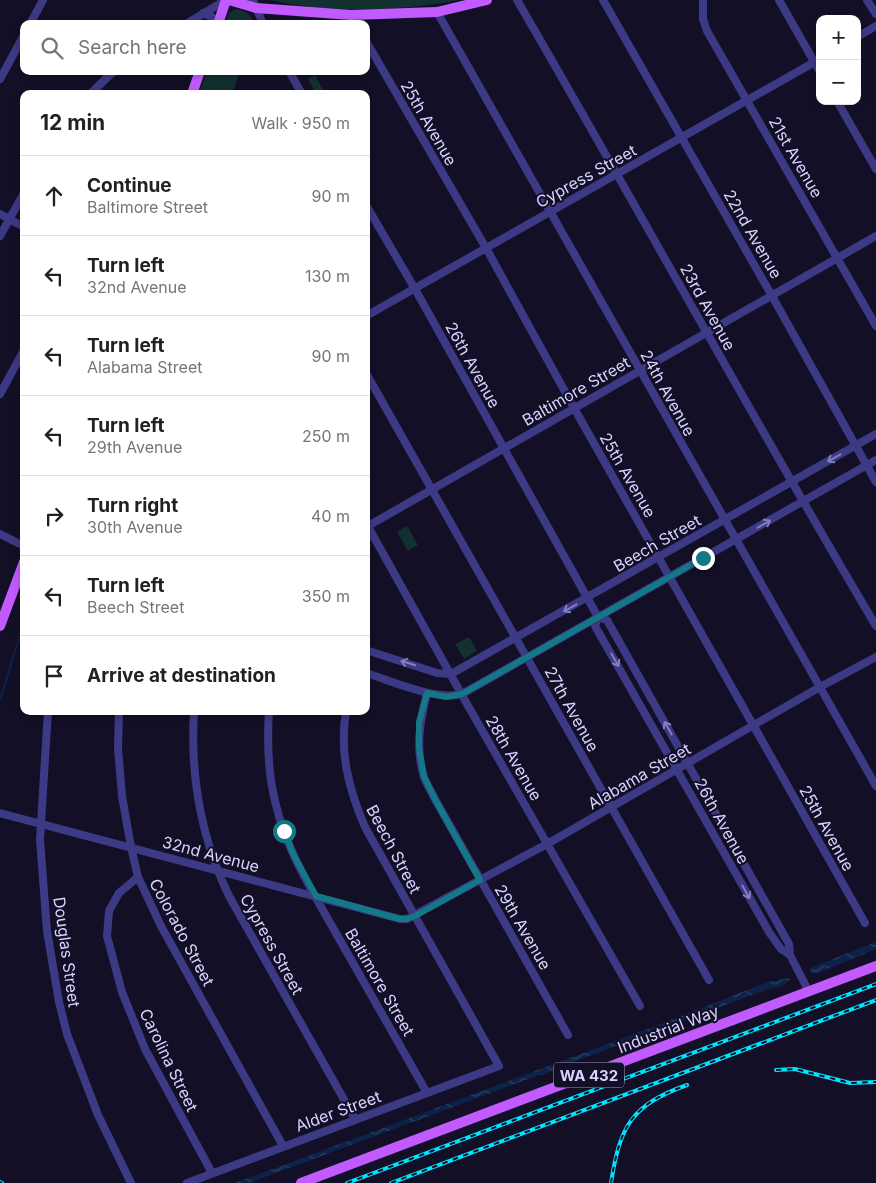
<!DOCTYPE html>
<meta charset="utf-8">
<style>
body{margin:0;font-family:Inter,sans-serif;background:#f6f6f6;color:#202124}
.controls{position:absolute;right:15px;top:15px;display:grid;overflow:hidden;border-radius:10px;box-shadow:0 2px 8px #0003}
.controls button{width:45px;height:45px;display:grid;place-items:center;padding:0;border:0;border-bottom:1px solid #e0e0e0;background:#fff;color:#202124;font:25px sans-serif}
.stop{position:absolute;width:15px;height:15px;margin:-11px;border:4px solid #127987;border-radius:50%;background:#fff}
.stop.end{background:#127987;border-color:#fff;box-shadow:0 1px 5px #0008}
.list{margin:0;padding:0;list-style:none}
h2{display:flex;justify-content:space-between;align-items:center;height:65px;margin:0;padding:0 20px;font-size:21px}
h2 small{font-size:16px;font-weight:400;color:#757577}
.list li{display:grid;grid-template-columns:32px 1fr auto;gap:15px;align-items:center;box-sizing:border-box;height:80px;padding:0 20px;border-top:1px solid #e0e0e0}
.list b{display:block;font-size:19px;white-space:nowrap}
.list p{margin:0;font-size:16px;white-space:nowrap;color:#757577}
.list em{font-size:16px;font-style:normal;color:#757577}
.icon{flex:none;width:28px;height:28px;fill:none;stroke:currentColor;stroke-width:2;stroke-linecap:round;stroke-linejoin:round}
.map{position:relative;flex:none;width:876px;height:1183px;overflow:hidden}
.search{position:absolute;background:#fff;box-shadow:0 2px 8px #0003;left:20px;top:20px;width:350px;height:55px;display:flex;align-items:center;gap:12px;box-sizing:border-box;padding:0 18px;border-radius:10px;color:#757577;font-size:19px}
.panel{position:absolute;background:#fff;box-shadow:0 2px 8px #0003;left:20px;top:90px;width:350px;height:625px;border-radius:10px}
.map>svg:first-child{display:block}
</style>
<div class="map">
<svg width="876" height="1183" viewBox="0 0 876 1183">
<defs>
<pattern id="water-waves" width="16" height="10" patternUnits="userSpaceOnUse" patternTransform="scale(1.25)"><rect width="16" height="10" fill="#0c2248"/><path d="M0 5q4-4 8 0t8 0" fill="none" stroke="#2f4163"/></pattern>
</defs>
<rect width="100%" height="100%" fill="#130f26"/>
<g fill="#12302f">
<path d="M270,0h190c-57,11 -133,14 -190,0z"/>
<path d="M236,9c11,2 14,5 19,15h-31l5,-11z"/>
<path d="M207,71h33l-8,23h-33z"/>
<path d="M315,75l9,16 -8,3 -8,-15z"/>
<path d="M407,526l11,19 -10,6 -11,-19z"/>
<path d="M469,637l8,14 -13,8 -9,-15z"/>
</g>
<g fill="url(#water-waves)">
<path d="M876,942v7l-60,25 -6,-1 1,-5 4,-2z"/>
<path d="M789,978l2,1 -10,8 -13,2 -208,78 -17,8h-4l-290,108h-14l410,-153 123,-48z"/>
</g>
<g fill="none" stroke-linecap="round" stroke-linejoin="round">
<path stroke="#0c2248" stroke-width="2" d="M0,700l24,-78"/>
<g stroke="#3d3a85" stroke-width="8">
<path d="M253,0l10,24"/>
<path d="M517,0c121,208 236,419 359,626"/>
<path d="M603,0l169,296 104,186"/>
<path d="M703,0v19l4,12 169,295"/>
<path d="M779,0l41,72"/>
<path d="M867,0l9,14"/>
<path d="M437,12l439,774"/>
<path d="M203,13l9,4 5,7"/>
<path d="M30,24l13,-24"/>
<path d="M186,24l40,-24"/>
<path d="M857,37l19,-11"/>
<path d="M366,41l120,207 88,160 291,515"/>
<path d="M289,71l13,23"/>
<path d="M0,79l24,-44"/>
<path d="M90,94l24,-23"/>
<path d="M837,101l39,68"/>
<path d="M366,205l49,84 183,328 9,3 182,324 1,11 19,37"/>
<path d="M0,214l24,13"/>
<path d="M0,236l24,-43"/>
<path d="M366,316l454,-257"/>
<path d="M366,373l343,607"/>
<path d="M0,394l24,-44"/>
<path d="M366,523l101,181 173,302"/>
<path d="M368,526l508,-290"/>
<path d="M0,534l24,12"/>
<path d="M598,617l-3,9 174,306 12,17 9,6"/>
<path d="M366,650l71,23 14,1 425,-240"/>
<path d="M366,673c26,8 70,28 96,21l414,-234"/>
<path d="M427,693c-7,28 -12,55 -3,84 3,8 8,16 12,24l132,234"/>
<path d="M48,711l-8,129 7,91 12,71 8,32 31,81 33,68"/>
<path d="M119,711l-1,37 4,48 9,51 7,30 23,49 122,220"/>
<path d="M194,711c-4,64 7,127 35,185l126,223"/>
<path d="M269,711c-2,32 -1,64 7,94 11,47 38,89 61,130 30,52 60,105 90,158"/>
<path d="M0,813l400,106h7l140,-75 273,-157 56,-30"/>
<path d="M138,877l-19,16 -10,18 -2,25 15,56 23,57 67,124"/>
<path d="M187,1183l312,-117 -134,-239c-16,-37 -26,-75 -19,-116"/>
</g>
<g stroke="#c25bff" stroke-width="10">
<path d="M229,0l27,8 95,7 86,-3 50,-12"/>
<path d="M218,24l8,-24"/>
<path d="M192,94l8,-23"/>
<path d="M0,626l24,-64"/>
<path d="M301,1183l575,-217"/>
</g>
<g stroke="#00e5ff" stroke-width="4">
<g id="rail">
<path d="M776,1070l19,-1 55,14 26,-1"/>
<path d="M0,1182l2,1"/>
<path d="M347,1183l529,-199"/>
<path d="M391,1183l485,-183"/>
<path d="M611,1183c9,-57 20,-78 76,-98"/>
</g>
</g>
<use href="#rail" stroke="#130f26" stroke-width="2" stroke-dasharray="5.5" stroke-linecap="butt"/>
</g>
<defs><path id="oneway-shaft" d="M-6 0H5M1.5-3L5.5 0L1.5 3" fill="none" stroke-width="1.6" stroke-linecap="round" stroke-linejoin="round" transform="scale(1.25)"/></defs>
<g stroke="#837fbc">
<use href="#oneway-shaft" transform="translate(834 458) rotate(151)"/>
<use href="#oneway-shaft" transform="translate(764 524) rotate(-30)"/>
<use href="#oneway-shaft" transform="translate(570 608) rotate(151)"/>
<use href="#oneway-shaft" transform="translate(615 660) rotate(60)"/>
<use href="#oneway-shaft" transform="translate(408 663) rotate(-162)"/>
<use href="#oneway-shaft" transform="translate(668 728) rotate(-120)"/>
<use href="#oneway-shaft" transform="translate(746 892) rotate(61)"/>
</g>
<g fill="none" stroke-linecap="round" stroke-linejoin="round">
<path stroke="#127987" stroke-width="6" d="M284,831l10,25 22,40 84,23h7l8,-3 65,-36 -44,-79 -12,-24 -5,-29v-26l8,-29 19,4 16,-3 241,-136"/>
</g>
<g text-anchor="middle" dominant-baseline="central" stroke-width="4" stroke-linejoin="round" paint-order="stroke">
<rect fill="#130f26" stroke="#9e99be" stroke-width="1" x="554" y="1062.5" width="70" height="25" rx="4"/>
<g font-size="15" font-weight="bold" fill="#d9d4ff">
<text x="589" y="1075">WA 432</text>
</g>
<g font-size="16" fill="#d9d4ff" stroke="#130f26">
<text transform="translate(429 123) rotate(60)">25th Avenue</text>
<text transform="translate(796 157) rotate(60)">21st Avenue</text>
<text transform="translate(586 176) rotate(-29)">Cypress Street</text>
<text transform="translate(753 234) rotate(60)">22nd Avenue</text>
<text transform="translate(708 307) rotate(61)">23rd Avenue</text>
<text transform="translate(473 365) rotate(61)">26th Avenue</text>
<text transform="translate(576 391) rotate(-30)">Baltimore Street</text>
<text transform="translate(668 393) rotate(61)">24th Avenue</text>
<text transform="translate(628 475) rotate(60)">25th Avenue</text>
<text transform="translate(657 543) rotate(-30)">Beech Street</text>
<text transform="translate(572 709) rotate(61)">27th Avenue</text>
<text transform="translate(514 758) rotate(60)">28th Avenue</text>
<text transform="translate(639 776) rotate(-30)">Alabama Street</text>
<text transform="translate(722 821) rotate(61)">26th Avenue</text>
<text transform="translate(827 828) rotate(61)">25th Avenue</text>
<text transform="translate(394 849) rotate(62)">Beech Street</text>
<text transform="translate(211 854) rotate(15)">32nd Avenue</text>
<text transform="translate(523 927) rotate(60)">29th Avenue</text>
<text transform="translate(182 932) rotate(62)">Colorado Street</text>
<text transform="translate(272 944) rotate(61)">Cypress Street</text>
<text transform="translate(67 952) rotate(82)">Douglas Street</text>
<text transform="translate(380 982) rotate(60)">Baltimore Street</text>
<text transform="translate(668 1029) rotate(-21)">Industrial Way</text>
<text transform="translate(169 1060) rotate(64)">Carolina Street</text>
<text transform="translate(338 1111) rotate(-20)">Alder Street</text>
</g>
</g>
</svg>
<div class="controls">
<button>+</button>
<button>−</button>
</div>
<div class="stop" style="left:284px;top:831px"></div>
<div class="stop end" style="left:703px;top:558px"></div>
<div class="search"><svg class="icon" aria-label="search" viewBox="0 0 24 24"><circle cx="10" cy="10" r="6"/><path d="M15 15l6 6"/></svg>Search here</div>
<section class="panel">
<h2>12 min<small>Walk · 950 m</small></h2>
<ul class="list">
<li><svg class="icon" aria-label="ahead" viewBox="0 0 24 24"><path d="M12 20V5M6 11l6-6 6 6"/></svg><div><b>Continue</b><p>Baltimore Street</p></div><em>90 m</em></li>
<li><svg class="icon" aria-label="left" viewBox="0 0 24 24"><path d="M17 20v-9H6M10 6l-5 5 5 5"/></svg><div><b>Turn left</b><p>32nd Avenue</p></div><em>130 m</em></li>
<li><svg class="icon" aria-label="left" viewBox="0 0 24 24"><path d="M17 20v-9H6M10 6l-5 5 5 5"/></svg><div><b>Turn left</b><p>Alabama Street</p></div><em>90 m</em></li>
<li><svg class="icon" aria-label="left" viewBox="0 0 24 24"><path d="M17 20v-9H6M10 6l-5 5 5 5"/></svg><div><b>Turn left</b><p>29th Avenue</p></div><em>250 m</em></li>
<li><svg class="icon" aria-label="right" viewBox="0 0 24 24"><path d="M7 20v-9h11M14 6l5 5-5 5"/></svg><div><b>Turn right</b><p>30th Avenue</p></div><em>40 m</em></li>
<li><svg class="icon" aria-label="left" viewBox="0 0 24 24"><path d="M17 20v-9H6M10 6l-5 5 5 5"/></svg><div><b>Turn left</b><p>Beech Street</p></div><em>350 m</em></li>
<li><svg class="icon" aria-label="arrive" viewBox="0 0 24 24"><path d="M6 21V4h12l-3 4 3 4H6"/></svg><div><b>Arrive at destination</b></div></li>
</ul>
</section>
</div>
